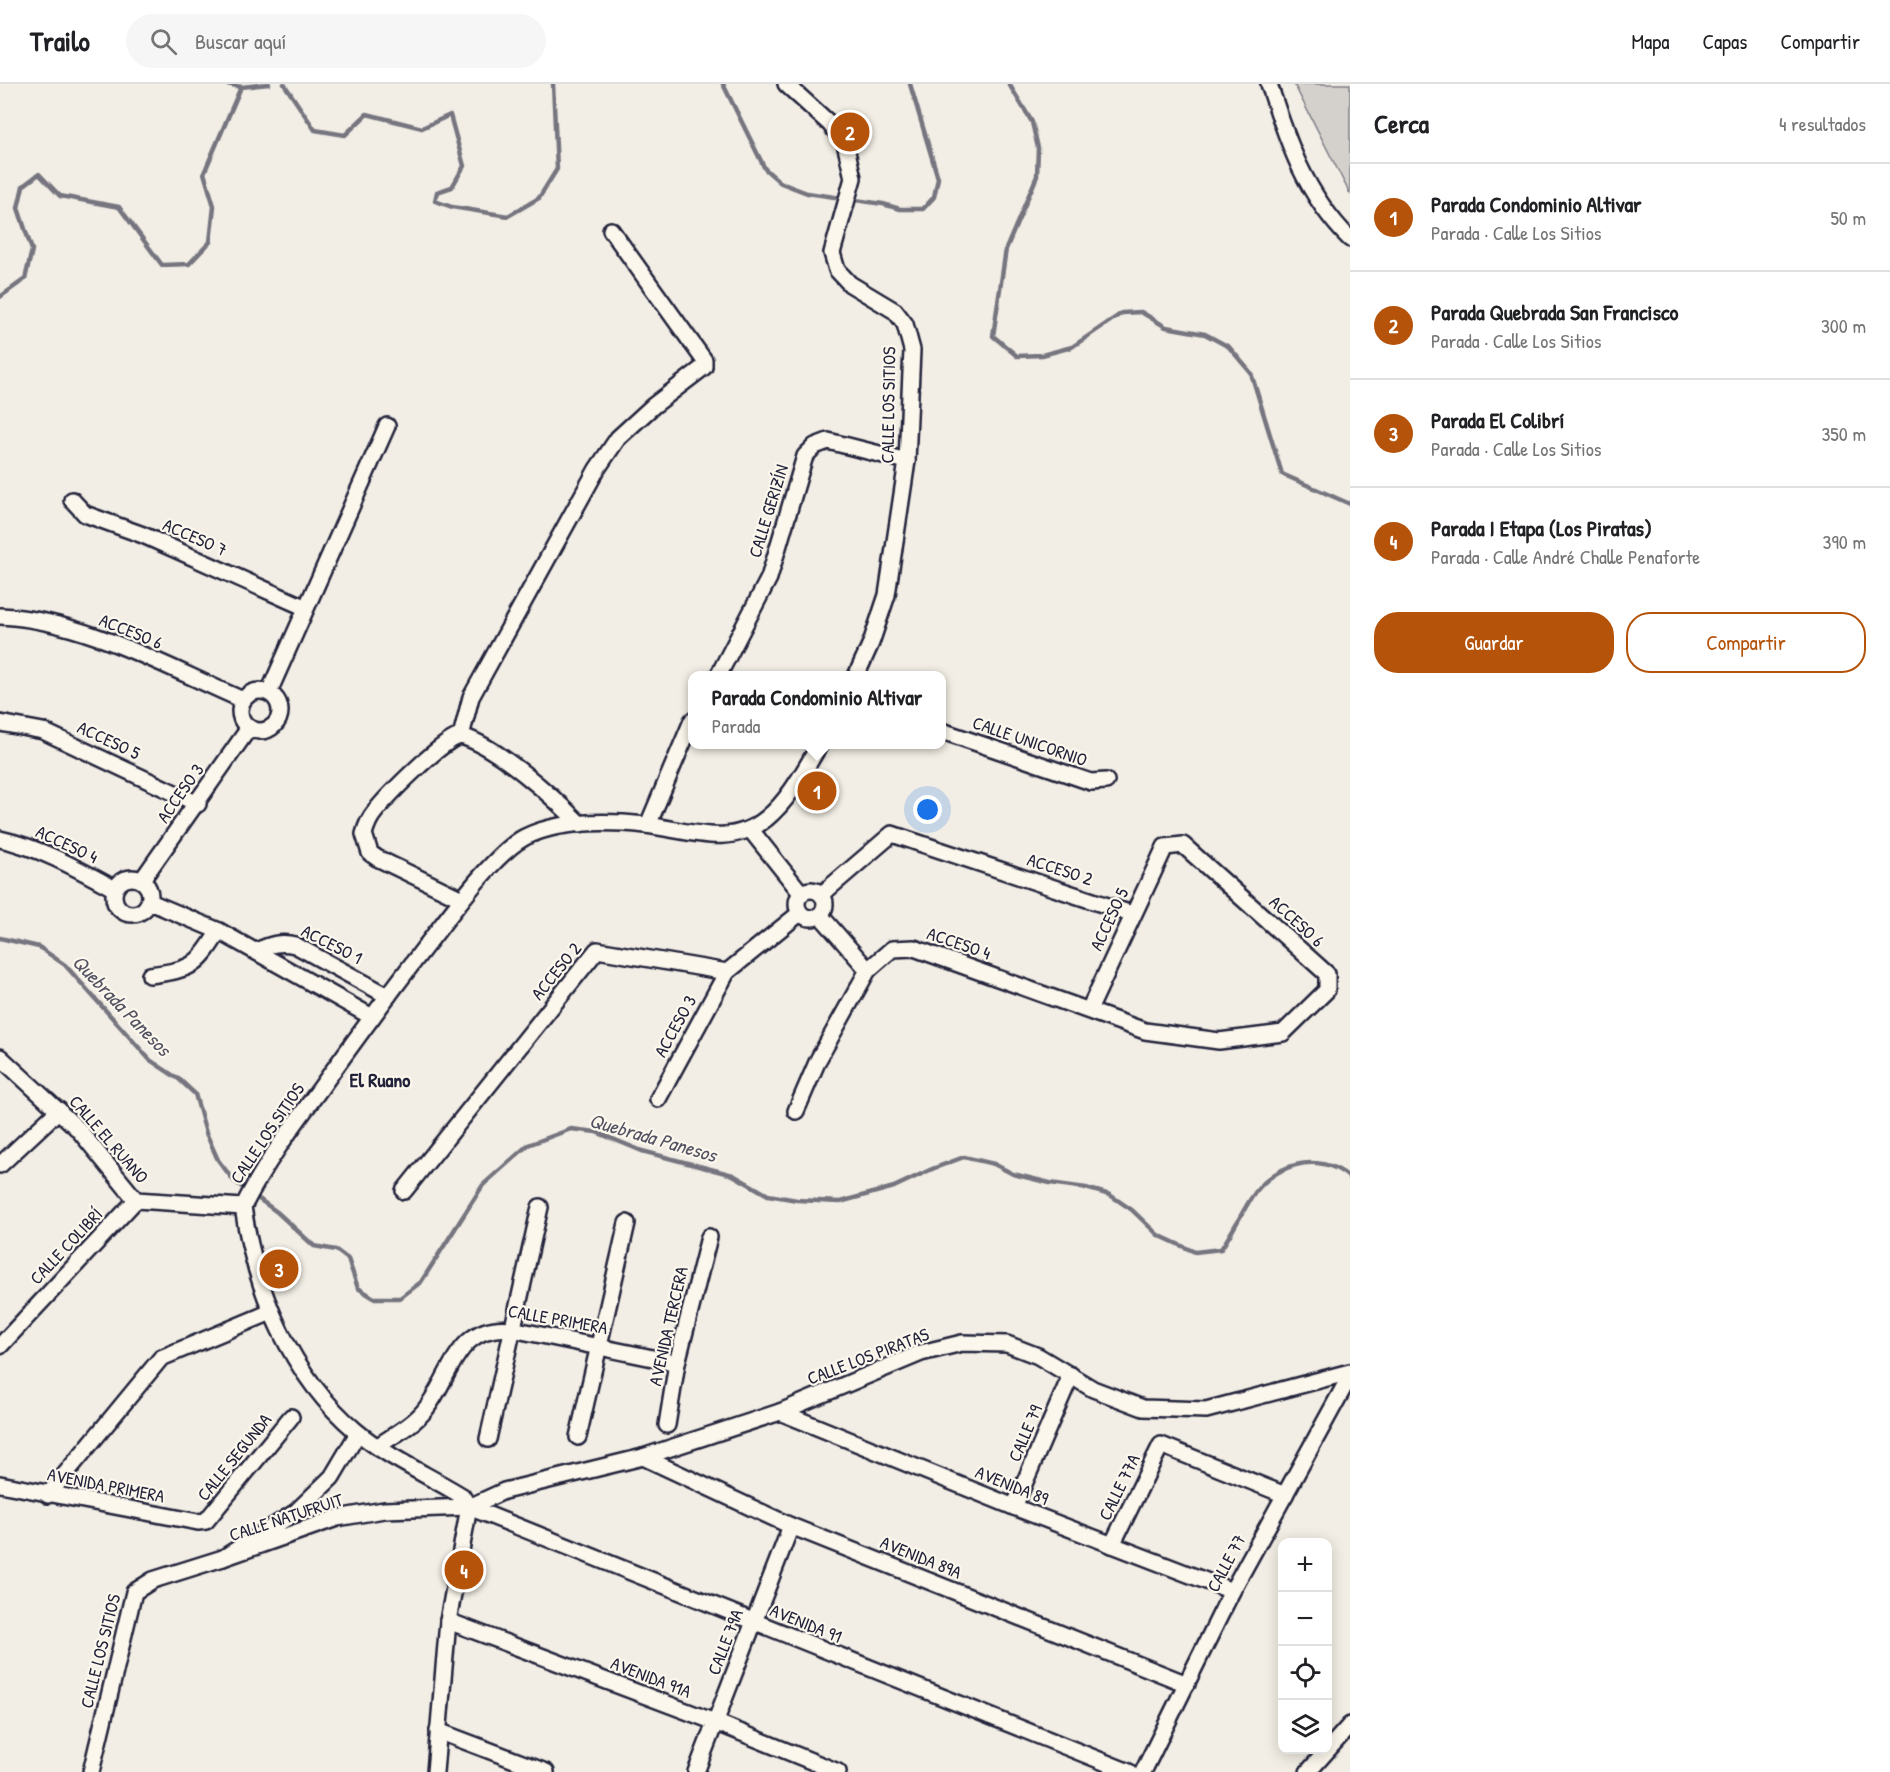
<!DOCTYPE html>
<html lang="es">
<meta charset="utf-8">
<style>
body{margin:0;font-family:"Patrick Hand",sans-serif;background:#f6f6f6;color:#202124}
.controls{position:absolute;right:18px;bottom:18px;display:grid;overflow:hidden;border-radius:12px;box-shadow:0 3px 15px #0003}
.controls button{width:54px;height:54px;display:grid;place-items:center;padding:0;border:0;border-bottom:2px solid #e0e0e0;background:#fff;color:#202124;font:30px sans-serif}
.you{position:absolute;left:928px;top:726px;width:21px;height:21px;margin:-15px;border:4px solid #fff;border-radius:50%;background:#1a73e8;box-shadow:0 0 0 9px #1a73e833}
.badge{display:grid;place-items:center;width:39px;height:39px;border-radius:50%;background:#b45309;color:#fff;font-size:20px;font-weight:700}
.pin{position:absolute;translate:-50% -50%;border:3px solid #fff;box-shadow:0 2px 6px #0006}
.popup{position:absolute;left:688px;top:587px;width:258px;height:78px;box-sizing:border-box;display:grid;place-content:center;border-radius:12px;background:#fff;filter:drop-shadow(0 2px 4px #0005);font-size:20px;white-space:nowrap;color:#757577}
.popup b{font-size:22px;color:#202124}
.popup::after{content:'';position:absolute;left:50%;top:100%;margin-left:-12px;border:12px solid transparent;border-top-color:#fff}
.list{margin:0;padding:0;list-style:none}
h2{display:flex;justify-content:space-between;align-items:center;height:78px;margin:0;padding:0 24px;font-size:26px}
h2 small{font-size:20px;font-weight:400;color:#757577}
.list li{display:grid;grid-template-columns:39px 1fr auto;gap:18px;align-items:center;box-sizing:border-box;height:108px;padding:0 24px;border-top:2px solid #e0e0e0}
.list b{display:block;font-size:22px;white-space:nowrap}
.list p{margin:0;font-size:20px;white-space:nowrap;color:#757577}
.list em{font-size:20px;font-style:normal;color:#757577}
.actions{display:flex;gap:12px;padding:18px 24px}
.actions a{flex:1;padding:14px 0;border:2px solid #b45309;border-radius:24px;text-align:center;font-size:21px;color:#b45309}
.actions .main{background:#b45309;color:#fff}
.icon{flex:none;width:33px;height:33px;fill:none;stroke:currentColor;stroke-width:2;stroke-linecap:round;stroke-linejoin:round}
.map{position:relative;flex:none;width:1350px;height:1688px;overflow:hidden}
header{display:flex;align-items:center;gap:36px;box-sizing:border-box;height:84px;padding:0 30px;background:#fff;border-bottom:2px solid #e0e0e0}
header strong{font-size:28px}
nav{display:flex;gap:33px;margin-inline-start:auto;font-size:21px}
.search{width:420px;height:54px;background:#f6f6f6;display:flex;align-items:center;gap:15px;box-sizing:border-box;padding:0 21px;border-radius:33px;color:#757577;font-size:22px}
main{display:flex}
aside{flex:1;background:#fff}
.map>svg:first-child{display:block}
</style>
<header>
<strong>Trailo</strong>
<div class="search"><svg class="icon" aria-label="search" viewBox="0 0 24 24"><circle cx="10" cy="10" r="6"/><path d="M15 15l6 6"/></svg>Buscar aquí</div>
<nav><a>Mapa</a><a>Capas</a><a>Compartir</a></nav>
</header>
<main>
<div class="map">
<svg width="1350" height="1688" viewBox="0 0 1350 1688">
<rect width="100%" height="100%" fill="#f2eee5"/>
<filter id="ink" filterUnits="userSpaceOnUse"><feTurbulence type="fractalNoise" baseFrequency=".0167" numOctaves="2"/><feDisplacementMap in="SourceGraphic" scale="12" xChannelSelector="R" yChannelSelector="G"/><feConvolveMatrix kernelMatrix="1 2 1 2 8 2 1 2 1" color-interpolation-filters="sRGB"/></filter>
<g filter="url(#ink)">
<path fill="#d4d1cc" stroke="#7b7a84" stroke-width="1.5" d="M1294,0h56v110z"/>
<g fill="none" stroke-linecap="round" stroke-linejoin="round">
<g stroke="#76747f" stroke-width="4.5">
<path d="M227,0l14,3 28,-3"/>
<path d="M284,0l31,46 30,5 22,-21 55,14 28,-13 14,51 -12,21 -15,5 -2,9 17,6 56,9 31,-18 18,-29 -4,-85"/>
<path d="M723,0l42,85 16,14 26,10 76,11 17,5h23l11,-12 4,-19 -28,-94"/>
<path d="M1009,0l23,38 6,26 -1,28 -31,73 -13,87 24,20 25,-1 30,-8 50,-34 19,-1 25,15 39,7 24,13 22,26 31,101 68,30"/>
<path d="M0,213l25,-18 7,-29 -14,-42 5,-22 16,-12 21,22 59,11 43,58 27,-1 21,-22 4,-36 -10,-33 37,-86"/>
<path d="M0,854l39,9 26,18 85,95 30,20 15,14 11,39 12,27 16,21 43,31 37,34 22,4 12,9 10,29 16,10h26l21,-16 62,-97 45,-40 43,-16 25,3 46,19 91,24 35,20 29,5 43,2 54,-15 38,-18 32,-12 30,7 19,10 37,9 36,5 24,7 22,15 26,25 37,17 26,-3c11,-16 19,-33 29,-49 21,-35 67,-51 100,-22"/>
</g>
<g stroke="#22223b" stroke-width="20">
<g id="minor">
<path d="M786,0l44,40 15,19 8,35 -21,75 5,17 13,14 45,27 10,13 7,26 -5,111 -20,134 -16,48 -15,33"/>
<path d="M1269,0c19,59 36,110 81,155"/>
<path d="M72,416l13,14 58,21 161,72"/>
<path d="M0,532c85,4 166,51 243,84"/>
<path d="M718,592l51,-98 36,-122 10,-10 13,-5 79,20"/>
<circle cx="260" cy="627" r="20"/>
<path d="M269,608l118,-266"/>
<path d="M0,639l43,8 155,73"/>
<path d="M942,647l149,51 15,-1"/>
<path d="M461,652l10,-39 126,-228 21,-31 35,-32 51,-39v-7l-93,-130"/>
<path d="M648,741l44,-104"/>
<path d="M750,745l51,64"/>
<path d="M0,755c41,9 78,30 115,50"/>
<circle cx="132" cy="812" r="18"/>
<path d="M142,796l107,-152"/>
<circle cx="811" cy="820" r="14"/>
<path d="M822,810l70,-60 240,80"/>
<path d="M462,815l-85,-41 -7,-5 -6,-19c2,-7 5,-15 10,-21 12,-16 70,-75 87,-77 36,10 92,61 119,88"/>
<path d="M150,818l69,29 153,86"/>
<path d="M820,831l48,55"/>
<path d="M256,867c14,-6 24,-10 39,-6l93,51"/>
<path d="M150,891c42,-6 47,-8 69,-44"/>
<path d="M0,973l78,72 58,71 107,7"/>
<path d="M658,1015l69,-127"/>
<path d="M796,1027l22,-51 50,-90 24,-21 22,-1 231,83 74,10 64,-8 44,-43v-16l-144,-129 -18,2 -75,161"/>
<path d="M0,1081l59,-55"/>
<path d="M404,1107l193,-241 130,22 73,-59"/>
<path d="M0,1262l136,-146"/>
<path d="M780,1328l234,95 218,84"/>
<path d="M667,1341l10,-62 32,-126"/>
<path d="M578,1353l49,-214"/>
<path d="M488,1355l52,-232"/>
<path d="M378,1362c16,-11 35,-21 47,-36 27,-34 32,-88 87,-81l165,34"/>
<path d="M643,1373l148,69 396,158"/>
<path d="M0,1400l198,38 8,-1 85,-104"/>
<path d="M48,1411l113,-137 110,-46"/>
<path d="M469,1423l35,-16 139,-34 137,-45 141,-59 41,-10 45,1 31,12 55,33 50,19 63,2 144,-38"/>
<path d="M1014,1423l57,-132"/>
<path d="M1112,1461l49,-100 124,50"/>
<path d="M223,1474l114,-40 47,-8 85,-3 660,265"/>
<path d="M448,1537l267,101 123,50"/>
<path d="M438,1647l108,41"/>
<path d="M91,1688l43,-180 19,-12 70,-22 73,-46 36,-35 26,-44"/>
<path d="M435,1688l13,-151 21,-114 -7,-11c-34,-21 -75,-39 -106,-65 -65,-55 -101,-141 -113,-224 21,-42 49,-80 77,-118 34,-48 69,-95 105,-142 23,-29 69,-94 100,-110 35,-17 83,-16 121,-12 42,5 84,24 121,-7 23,-19 38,-49 53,-74"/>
<path d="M696,1688l95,-246"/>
<path d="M1143,1688l89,-181 118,-215"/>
<path d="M1308,1688l42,-47"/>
</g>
</g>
<use href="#minor" stroke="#fbf7ec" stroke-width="15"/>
</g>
</g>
<g text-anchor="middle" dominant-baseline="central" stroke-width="4.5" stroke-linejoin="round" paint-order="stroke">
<g font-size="18" fill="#22223b" stroke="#fbf7ec">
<text transform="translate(888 321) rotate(-89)">CALLE LOS SITIOS</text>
<text transform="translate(768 427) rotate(-73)">CALLE GERIZÍN</text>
<text transform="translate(195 453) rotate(24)">ACCESO 7</text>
<text transform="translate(131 547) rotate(22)">ACCESO 6</text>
<text transform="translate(109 656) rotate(25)">ACCESO 5</text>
<text transform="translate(1030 657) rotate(19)">CALLE UNICORNIO</text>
<text transform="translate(180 709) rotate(-55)">ACCESO 3</text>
<text transform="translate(67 760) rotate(25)">ACCESO 4</text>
<text transform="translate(1060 785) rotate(18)">ACCESO 2</text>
<text transform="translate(1109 835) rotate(-65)">ACCESO 5</text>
<text transform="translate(1297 837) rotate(42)">ACCESO 6</text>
<text transform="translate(959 859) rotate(19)">ACCESO 4</text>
<text transform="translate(332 860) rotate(27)">ACCESO 1</text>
<text transform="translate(556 887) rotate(-51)">ACCESO 2</text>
<text transform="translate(675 942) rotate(-61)">ACCESO 3</text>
<text transform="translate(267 1049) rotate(-56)">CALLE LOS SITIOS</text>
<text transform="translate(109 1055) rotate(49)">CALLE EL RUANO</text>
<text transform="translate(66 1162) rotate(-47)">CALLE COLIBRÍ</text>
<text transform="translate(558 1235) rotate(10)">CALLE PRIMERA</text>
<text transform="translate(668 1242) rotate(-77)">AVENIDA TERCERA</text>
<text transform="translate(868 1272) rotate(-21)">CALLE LOS PIRATAS</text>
<text transform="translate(1025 1349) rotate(-67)">CALLE 79</text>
<text transform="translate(234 1373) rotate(-51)">CALLE SEGUNDA</text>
<text transform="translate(106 1401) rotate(11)">AVENIDA PRIMERA</text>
<text transform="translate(1012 1401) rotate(22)">AVENIDA 89</text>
<text transform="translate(1119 1403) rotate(-64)">CALLE 77A</text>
<text transform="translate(286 1433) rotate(-18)">CALLE NATUFRUIT</text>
<text transform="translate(921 1473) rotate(22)">AVENIDA 89A</text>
<text transform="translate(1226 1479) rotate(-62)">CALLE 77</text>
<text transform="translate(806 1539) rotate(22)">AVENIDA 91</text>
<text transform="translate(725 1558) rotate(-69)">CALLE 79A</text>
<text transform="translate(100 1567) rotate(-76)">CALLE LOS SITIOS</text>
<text transform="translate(651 1593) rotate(21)">AVENIDA 91A</text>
</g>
<g font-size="20" font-style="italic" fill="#535263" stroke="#fbf7ec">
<text transform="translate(122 921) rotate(46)">Quebrada Panesos</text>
<text transform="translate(653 1053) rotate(16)">Quebrada Panesos</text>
</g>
<g font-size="20" font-weight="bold" fill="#22223b" stroke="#fbf7ec">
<text x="380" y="995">El Ruano</text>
</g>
</g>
</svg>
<div class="controls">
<button>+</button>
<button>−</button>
<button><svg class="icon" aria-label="locate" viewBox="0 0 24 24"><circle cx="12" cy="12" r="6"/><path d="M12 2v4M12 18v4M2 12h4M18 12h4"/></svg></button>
<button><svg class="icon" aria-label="layers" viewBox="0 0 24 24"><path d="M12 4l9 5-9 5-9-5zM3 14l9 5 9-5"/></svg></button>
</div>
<div class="you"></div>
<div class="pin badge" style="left:817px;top:707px">1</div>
<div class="popup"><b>Parada Condominio Altivar</b>Parada</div>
<div class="pin badge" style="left:850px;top:48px">2</div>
<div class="pin badge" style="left:279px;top:1185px">3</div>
<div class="pin badge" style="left:464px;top:1486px">4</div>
</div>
<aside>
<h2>Cerca<small>4 resultados</small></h2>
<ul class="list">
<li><span class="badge">1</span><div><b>Parada Condominio Altivar</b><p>Parada · Calle Los Sitios</p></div><em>50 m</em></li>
<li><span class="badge">2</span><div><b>Parada Quebrada San Francisco</b><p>Parada · Calle Los Sitios</p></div><em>300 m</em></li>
<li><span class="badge">3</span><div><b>Parada El Colibrí</b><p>Parada · Calle Los Sitios</p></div><em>350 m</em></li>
<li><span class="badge">4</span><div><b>Parada I Etapa (Los Piratas)</b><p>Parada · Calle André Challe Penaforte</p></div><em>390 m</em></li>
</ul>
<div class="actions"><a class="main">Guardar</a><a>Compartir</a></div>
</aside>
</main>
